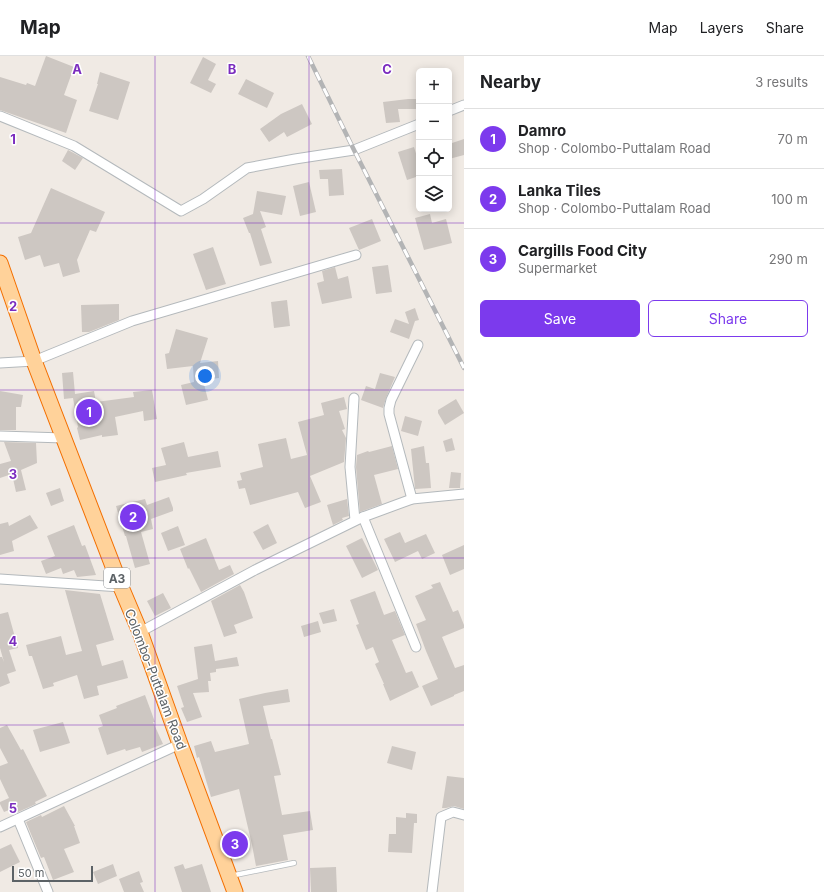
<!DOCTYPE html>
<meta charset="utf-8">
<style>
body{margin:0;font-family:Inter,sans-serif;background:#f2f2f2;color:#202124}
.controls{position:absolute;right:12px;top:12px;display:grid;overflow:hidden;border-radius:6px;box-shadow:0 2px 10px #0003}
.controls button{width:36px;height:36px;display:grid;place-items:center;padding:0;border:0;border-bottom:1px solid #e0e0e0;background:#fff;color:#202124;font:20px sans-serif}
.scale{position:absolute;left:12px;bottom:10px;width:81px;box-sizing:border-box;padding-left:4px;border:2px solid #5c6266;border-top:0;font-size:11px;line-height:14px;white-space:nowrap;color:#5c6266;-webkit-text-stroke:3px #fff;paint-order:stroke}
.you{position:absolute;left:205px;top:320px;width:14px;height:14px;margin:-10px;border:3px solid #fff;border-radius:50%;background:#1a73e8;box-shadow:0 0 0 6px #1a73e833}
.badge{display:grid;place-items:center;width:26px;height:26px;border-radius:50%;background:#7c3aed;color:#fff;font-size:13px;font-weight:700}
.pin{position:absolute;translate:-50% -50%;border:2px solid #fff;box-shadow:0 1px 4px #0006}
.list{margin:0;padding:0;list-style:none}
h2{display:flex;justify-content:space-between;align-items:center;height:52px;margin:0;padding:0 16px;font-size:17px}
h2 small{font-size:13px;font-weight:400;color:#757577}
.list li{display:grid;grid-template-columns:26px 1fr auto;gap:12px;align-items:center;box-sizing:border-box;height:60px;padding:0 16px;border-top:1px solid #e0e0e0}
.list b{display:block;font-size:15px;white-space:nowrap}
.list p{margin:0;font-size:13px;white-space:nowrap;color:#757577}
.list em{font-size:13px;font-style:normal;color:#757577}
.actions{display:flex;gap:8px;padding:12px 16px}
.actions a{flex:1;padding:9px 0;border:1px solid #7c3aed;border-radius:6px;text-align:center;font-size:14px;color:#7c3aed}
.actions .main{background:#7c3aed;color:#fff}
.icon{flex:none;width:22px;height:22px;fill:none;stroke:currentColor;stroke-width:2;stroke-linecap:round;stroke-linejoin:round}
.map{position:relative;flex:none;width:464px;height:836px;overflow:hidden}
header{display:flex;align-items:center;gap:24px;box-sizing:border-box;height:56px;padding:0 20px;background:#fff;border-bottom:1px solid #e0e0e0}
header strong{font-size:19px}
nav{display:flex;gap:22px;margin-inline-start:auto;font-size:14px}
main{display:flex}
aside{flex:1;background:#fff}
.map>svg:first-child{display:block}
</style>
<header>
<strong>Map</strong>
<nav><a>Map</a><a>Layers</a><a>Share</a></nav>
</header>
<main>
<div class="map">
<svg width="464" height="836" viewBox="0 0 464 836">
<rect width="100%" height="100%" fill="#f0eae4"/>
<g fill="#cdc7c2">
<path d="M46,0l28,11 -10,28 13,5 -11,33 -66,-23v-33l26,8 1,-2 8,3z"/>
<path d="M203,1l13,7 -8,16 8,4 -5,9 -21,-10z"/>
<path d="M100,16l30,10 -12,38 -29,-9 9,-27h-1z"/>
<path d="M246,23l28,14 -7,15 -29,-14z"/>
<path d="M408,43h11v10h-21l2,13 -14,1 -3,-21z"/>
<path d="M302,48l10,20 -25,13 -3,-5 -15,10 -9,-13 21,-15z"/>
<path d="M464,83v16l-15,4v-15z"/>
<path d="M414,91l5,16v13l-12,4 -9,-28z"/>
<path d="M68,94l15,8 -8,12 -13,-9z"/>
<path d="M342,113l2,26 -15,1 -1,-17h-8l-1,-9z"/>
<path d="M309,126l7,30 -16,4 -7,-30z"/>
<path d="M51,132l54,24 -9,20 -6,-2 -13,30 3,12 -17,5 -4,-14 -15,4 -4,-12 -15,5 -7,-23 13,-4z"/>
<path d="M257,135l29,5 -4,19 -22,-4 6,16 -5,2 11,34 -12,3 -10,-33h-1l-6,-15 10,-4z"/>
<path d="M430,158l2,9 14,-4 6,24 -28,7 -9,-32z"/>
<path d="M372,163l9,22 -22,9 -10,-22z"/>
<path d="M213,191l13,37 -20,6 -13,-36z"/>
<path d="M388,209l4,27 -16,2 -4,-27z"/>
<path d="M335,211l3,12 10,-3 4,22 -30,6 -5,-21 7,-2 -2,-10z"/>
<path d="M287,244l3,26 -16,2 -3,-26z"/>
<path d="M119,248v16l-30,12h-7l-1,-27z"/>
<path d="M415,252l4,12 -4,1 -6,18 -19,-7 5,-13 14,5 -4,-12z"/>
<path d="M176,273l32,9 -8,25 18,-2 1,17 -16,2 5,20 -22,5 -5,-20 13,-3 -1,-16 -26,3 -2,-15 4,-1z"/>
<path d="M73,316l2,22 19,-3 2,11 38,-5 -1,-5 19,-2 5,29 -13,2 -1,-10 -28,6 3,18 -16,2v-2l-22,5 -3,-12 1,-1 -5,-29 -9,1 -2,-26z"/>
<path d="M380,317l15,4 -9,21 -3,10 -22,-8 5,-14 9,3z"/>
<path d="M0,335l23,4 -2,12h-5v23h-16z"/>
<path d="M344,341l3,12 -8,2 6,18 -3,1 4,8 -2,24 -34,14 11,26 -16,6 -7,-16 -48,13 -5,-17 -6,1 -2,-8 5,-1 -2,-7 23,-6 -5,-23 28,-6 5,21 16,-4 -9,-33 26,-7 -3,-12z"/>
<path d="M456,343l8,14 -19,12 -7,-12v-3z"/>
<path d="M405,360l17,5 -4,15 -17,-5z"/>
<path d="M452,382l3,12 -9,2 -3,-11z"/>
<path d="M4,386l32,1 1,20 -16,7 5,20 -10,2 -4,-18 -12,4v-14l11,-3z"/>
<path d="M184,386l4,15 30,-6 3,16 -35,6 1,2 -32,7 -3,-14 14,-3 -5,-17z"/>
<path d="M392,390l6,23 -24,6 8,29 -22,8 -4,-45 1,-12 11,-4 1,1z"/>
<path d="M424,390l2,17h3l2,25 -16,1 -4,-40z"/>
<path d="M451,416l10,1 -1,15h-11z"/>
<path d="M60,432l4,13 -13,5 -5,-13z"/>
<path d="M169,441l4,11v3l-22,8 2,10 -12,3 9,32 -15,4 -9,-32h-1l-9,-30 29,-7 2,6z"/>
<path d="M347,443l2,17 -7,2 1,2 -10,5 -6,-20z"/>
<path d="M30,459l8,13 -26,13 2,10 -14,4v-31l8,-2 1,4z"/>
<path d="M268,468l9,19 -14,7 -10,-18z"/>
<path d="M74,469l8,21 3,-1 11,30 -19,2 -3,-7 -11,4 -2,-6 -15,6 -5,-13 14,-5 -8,-20z"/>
<path d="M178,470l7,19 -17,6 -7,-18z"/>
<path d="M400,476l5,11 21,-9 9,19 -13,6 -4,-8 -23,11 -11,-23z"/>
<path d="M206,482l13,32 11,-5 4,9 -33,18 -12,-24 -1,1 -8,-20z"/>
<path d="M362,482l16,32 -16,8 -16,-32z"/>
<path d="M464,489v24l-14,6 -8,-20z"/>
<path d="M440,526l13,30 5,-2 6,15v3l-22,9 13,31 9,-3v26l-10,4v1l-23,10 -9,-20 16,-7 -12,-28 -10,-27 10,-4 -11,-24 18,-8 -2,-3z"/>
<path d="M240,529l4,7 9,26 -19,7 3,8 -13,4 -13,-36z"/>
<path d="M65,534l35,4 14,46 -18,5 6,21 21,-6 5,18 -31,8 2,9 -15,4 -7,-24 -24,8 1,3 -11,3 -11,-33h-3l-3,-11 35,-9 5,19 16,-4z"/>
<path d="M375,535l9,24 11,-4 10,24 -13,5 14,33 6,-2 7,16 -29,14 -7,-17h1l-9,-20 4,-2 -6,-15 -7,3 -10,-25 3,-1 -9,-24z"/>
<path d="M163,537l8,15 -16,8 -8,-15z"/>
<path d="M334,553l3,12 -14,3 -4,-11z"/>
<path d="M8,556l10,36 -9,2 7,21 -9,3 3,9 -10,4v-30h2l2,5 -4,-14v-34z"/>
<path d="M318,565l3,11 -17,5 -3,-11z"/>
<path d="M212,588l3,17 22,-4 2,9 -23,3v3l-6,1 1,8h-3l1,11 -16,1 9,24 -15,5 -6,-14 3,-1 -7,-21 21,-7 -4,-32z"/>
<path d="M288,633l2,13 -27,4 8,33h1l9,36 -7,1 8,39 28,-4 3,19 -30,5 5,25 -32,6 -4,-21 -13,-56 -28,8 -12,-40 -2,1 -3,-12 17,-5 4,11 34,-8 -10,-45 26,-6z"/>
<path d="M145,639l10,27h-2l10,22 -21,8 -2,-5 -14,4 -1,-2 -18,6 -9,-27 5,-2 -4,-11 18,-7 -1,-2z"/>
<path d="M63,666l7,21 -30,9 -7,-22z"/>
<path d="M7,669l14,25 2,-1 24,47 -12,6 1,2 -20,9 -2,-5 -10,4 -4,-8v-2l9,-4 -9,-19v-13l8,-3 -8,-15v-20z"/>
<path d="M392,690l24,6 -4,18 -25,-7z"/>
<path d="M447,720l17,2v31l-10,-3 -8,2h-4z"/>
<path d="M64,750l11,20h-1l6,17 -16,6 10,23 -21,8 -9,-23 -3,1 -15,-36 15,-7 1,2z"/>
<path d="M406,757l11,1v9h-3l-2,30 -24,-1 1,-18h7v-17l10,1z"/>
<path d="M11,788l9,18 -20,10v-23z"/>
<path d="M113,808l4,12 -19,8 -5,-12z"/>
<path d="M183,808l2,5 17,-5 9,28h-29l-8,-25z"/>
<path d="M336,811l1,25h-26l-1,-24z"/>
<path d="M139,815l4,11 -3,1 4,9h-20l-5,-13z"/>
</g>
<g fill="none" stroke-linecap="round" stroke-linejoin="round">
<g stroke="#b4b9bc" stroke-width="6">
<path id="service" d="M230,820l64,-13"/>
</g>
<g stroke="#b4b9bc" stroke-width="11">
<g id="minor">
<path d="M449,55l15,-6"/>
<path d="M0,60l74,30 107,65 22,-12 44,-31 48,-9 59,-9 65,-26"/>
<path d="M0,307l34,-2 98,-40 224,-66"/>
<path d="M354,342l-4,69 5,53"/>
<path d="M0,380l64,2"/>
<path d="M412,443l-23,-85v-6l2,-8 27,-55"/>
<path d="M363,461l53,130"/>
<path d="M0,523l121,8"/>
<path d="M140,576l115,-62 108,-53 49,-18 52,-5"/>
<path d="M18,763l30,73"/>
<path d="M0,771l180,-83"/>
<path d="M432,836l9,-75 12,-5 11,3"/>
</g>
</g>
<g stroke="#f36f00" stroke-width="17">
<path id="trunk" d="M0,207l34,98 87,226 19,45 40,112 55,148"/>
</g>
<use href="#service" stroke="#fff" stroke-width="4.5"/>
<use href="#minor" stroke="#fff" stroke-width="9"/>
<use href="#trunk" stroke="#ffd29a" stroke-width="15"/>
<g stroke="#b3b4b5" stroke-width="4.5">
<path id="rail" d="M308,0l46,94 110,218"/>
</g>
<use href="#rail" stroke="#fff" stroke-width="3" stroke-dasharray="9" stroke-linecap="butt"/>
</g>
<path fill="none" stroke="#7b2cbf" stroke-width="1" stroke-opacity="0.55" d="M155,0v836M309,0v836M0,167h464M0,334h464M0,502h464M0,669h464"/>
<g text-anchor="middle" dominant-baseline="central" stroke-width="3" stroke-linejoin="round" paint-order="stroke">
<rect fill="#fff" stroke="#8d9194" stroke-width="1" x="104" y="512" width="26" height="20" rx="3"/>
<g font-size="12" font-weight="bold" fill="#5c6266">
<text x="117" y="522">A3</text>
</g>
<g font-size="13" fill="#5c6266" stroke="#fff">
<text transform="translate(156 623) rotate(69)">Colombo-Puttalam Road</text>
</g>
</g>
<g font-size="13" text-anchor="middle" font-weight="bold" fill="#7b2cbf" stroke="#fff" stroke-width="3" stroke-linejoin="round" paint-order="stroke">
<text x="77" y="18">A</text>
<text x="232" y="18">B</text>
<text x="387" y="18">C</text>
<text x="13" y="88">1</text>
<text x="13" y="255">2</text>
<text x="13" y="423">3</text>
<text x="13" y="590">4</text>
<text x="13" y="757">5</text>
</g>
</svg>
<div class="controls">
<button>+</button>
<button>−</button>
<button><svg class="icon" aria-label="locate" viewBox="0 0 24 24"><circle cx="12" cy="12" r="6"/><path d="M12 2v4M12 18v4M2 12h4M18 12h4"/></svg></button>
<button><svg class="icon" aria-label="layers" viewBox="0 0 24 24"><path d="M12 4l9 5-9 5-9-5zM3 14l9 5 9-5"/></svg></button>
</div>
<div class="scale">50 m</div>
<div class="you"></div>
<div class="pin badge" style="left:89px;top:356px">1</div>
<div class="pin badge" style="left:133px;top:461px">2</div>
<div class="pin badge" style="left:235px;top:788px">3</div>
</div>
<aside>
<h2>Nearby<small>3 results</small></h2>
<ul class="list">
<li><span class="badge">1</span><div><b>Damro</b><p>Shop · Colombo-Puttalam Road</p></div><em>70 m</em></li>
<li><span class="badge">2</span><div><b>Lanka Tiles</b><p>Shop · Colombo-Puttalam Road</p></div><em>100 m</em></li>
<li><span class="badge">3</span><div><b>Cargills Food City</b><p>Supermarket</p></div><em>290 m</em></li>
</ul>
<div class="actions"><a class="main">Save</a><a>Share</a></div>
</aside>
</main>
